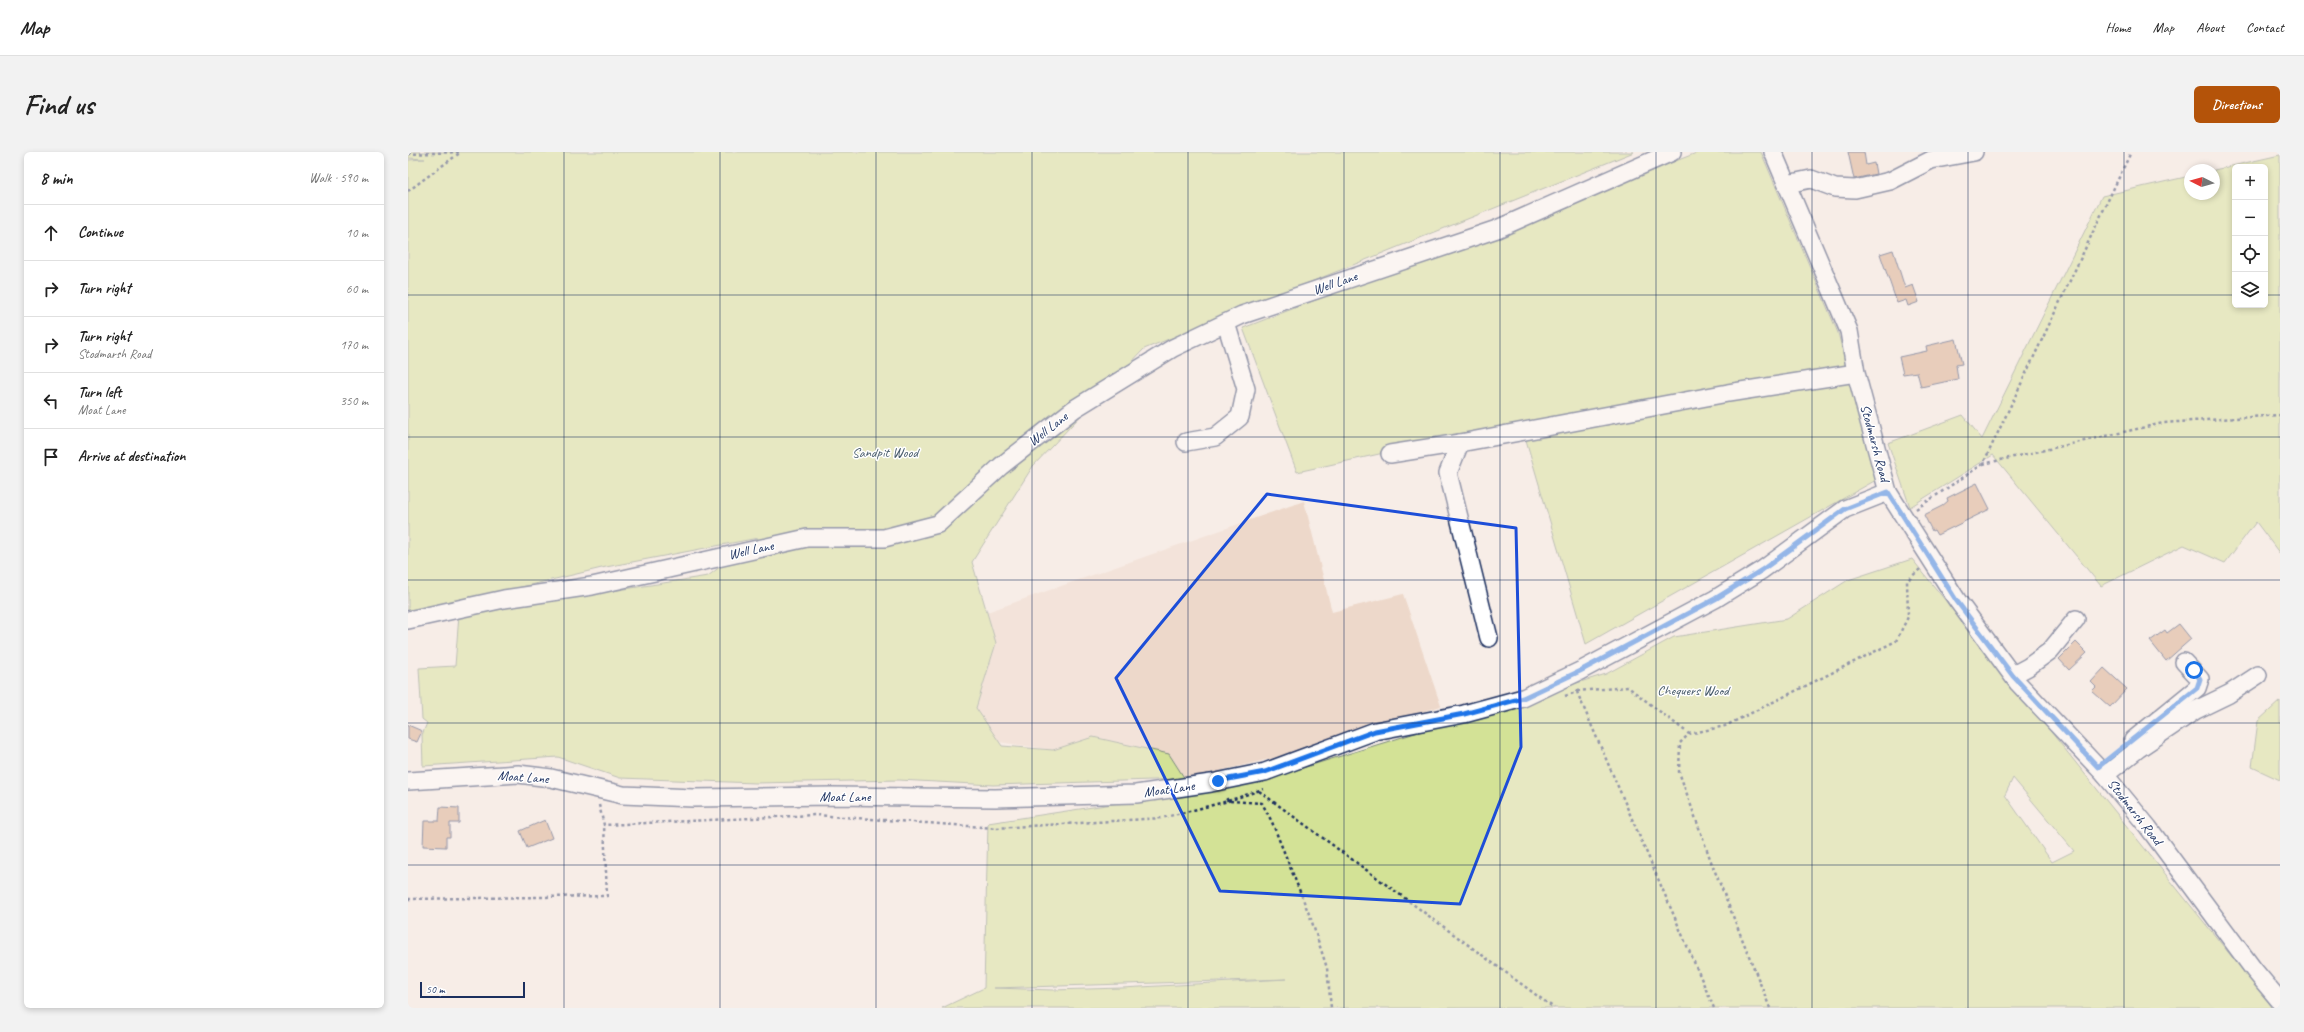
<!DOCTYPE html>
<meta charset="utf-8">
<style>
body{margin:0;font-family:Caveat,sans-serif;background:#f2f2f2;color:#222}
.controls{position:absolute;right:12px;top:12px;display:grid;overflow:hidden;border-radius:6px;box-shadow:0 2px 6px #0003}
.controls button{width:36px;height:36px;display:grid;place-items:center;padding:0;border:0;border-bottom:1px solid #e0e0e0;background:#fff;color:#222;font:20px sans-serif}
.compass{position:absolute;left:1776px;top:12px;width:36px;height:36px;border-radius:50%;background:#fff;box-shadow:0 2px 6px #0003;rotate:276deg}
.scale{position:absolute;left:12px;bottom:10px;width:105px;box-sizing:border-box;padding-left:4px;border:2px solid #1b2f5e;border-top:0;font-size:11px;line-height:14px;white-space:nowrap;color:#1b2f5e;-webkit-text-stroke:3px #fff;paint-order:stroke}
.stop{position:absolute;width:12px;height:12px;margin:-9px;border:3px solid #1a73e8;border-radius:50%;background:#fff}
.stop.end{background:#1a73e8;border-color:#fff;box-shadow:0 1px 4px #0008}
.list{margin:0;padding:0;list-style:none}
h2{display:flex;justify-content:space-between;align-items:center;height:52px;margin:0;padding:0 16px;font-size:17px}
h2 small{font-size:13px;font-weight:400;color:#767676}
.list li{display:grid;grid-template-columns:26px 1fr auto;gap:12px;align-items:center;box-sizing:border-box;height:56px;padding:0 16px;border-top:1px solid #e0e0e0}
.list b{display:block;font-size:15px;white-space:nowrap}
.list p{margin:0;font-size:13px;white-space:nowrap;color:#767676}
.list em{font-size:13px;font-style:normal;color:#767676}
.icon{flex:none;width:22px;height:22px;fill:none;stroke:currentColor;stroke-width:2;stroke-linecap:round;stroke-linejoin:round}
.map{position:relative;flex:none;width:1872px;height:856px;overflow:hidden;border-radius:6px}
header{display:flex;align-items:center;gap:24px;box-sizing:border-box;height:56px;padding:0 20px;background:#fff;border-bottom:1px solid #e0e0e0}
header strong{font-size:19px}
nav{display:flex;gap:22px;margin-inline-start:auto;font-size:14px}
.intro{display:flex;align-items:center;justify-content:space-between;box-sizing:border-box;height:96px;padding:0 24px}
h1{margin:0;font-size:28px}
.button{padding:10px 18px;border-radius:6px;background:#b45309;color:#fff;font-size:14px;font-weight:700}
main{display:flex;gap:24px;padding:0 24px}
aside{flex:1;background:#fff;border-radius:6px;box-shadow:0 2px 6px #0003}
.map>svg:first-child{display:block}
</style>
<header>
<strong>Map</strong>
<nav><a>Home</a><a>Map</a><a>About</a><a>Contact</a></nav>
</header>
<div class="intro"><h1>Find us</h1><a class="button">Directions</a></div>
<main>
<aside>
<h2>8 min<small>Walk · 590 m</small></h2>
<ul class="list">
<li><svg class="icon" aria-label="ahead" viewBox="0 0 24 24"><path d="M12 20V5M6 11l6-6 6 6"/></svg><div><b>Continue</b></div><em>10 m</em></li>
<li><svg class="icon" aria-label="right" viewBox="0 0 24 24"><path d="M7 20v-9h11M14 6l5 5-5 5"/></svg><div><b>Turn right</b></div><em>60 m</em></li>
<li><svg class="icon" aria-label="right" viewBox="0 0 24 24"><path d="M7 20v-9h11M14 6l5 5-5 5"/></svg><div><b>Turn right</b><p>Stodmarsh Road</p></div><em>170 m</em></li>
<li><svg class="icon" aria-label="left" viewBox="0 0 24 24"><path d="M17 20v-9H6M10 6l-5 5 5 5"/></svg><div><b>Turn left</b><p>Moat Lane</p></div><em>350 m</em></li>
<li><svg class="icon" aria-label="arrive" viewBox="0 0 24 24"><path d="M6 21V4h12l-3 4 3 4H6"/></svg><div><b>Arrive at destination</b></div></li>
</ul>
</aside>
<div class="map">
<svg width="1872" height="856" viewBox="0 0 1872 856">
<rect width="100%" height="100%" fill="#f7ede7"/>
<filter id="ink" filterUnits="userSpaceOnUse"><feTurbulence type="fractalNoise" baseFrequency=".025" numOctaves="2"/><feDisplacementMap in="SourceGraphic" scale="8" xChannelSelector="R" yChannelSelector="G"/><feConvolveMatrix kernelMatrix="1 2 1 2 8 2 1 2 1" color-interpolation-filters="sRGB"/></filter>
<g filter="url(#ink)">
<path fill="#edd8ca" d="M896,349l28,111 71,-18 38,112 -171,53 -85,20 -16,-25 -76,-17 -40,13 -54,-8 -23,-34 20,-65 -9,-31z"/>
<g fill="#d3e296" stroke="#77887a" fill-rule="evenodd">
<path d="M0,0h1226l-490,197 -111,117 -61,96 24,81 -20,65 26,38 51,4 40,-13 76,17 16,25 -192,6 -94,-5 -143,3 -136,-5 -62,-21 -135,9 -1,-31 5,-12 -5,-4 -3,-51 36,-2 4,-51 249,-39 50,-38 -152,29 -198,47v-454l17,-1 -17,-1z"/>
<path d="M1291,0h62l77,181 38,147 -290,164 -65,-221 -224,49 -54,-144z"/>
<path d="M1872,3v399l-24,-32 -31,41 -41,-18 -83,41 -108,-131 -83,52 -22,-64 75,-28 19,24 120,-243 88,-20v18h24v-24zM1827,15h30v138h-30z"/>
<path d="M1504,407l361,449h-1331l42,-20 4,-165 269,-41 349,-108 68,-37 113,-18 61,-39zM1605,626l61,73 -22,11 -47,-67zM879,827l-165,9 -69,2 -59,-2z"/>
<path d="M1872,549v79l-28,-13 6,-46z"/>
</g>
<g fill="#d5a786" stroke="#1b2f5e">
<path d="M1440,0h16l2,13 8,-2 2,11 -22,5z"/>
<path d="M1485,98l12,38 8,-3 6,17 -11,4 -2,-6 -9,3 -17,-49z"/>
<path d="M1548,187l6,25 -6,1 2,14 -37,8 -4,-15 -14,2 -4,-17 28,-6 -1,-5z"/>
<path d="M1569,331l13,26 -53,26 -3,-5 -2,1 -8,-16 18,-9 6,-5 -1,-3z"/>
<path d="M1771,472l12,15 -25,22 -16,-20 15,-11 2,3z"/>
<path d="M1668,490l11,11 -18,17 -10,-11z"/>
<path d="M1696,516l23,21 -17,18 -18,-16 4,-4 -5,-5z"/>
<path d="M0,573l14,6 -5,11 -9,-3z"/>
<path d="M32,655l19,1v15h-9v14h-4v10l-23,-1 1,-25h15z"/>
<path d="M137,668l7,18 -25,10 -7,-17z"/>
</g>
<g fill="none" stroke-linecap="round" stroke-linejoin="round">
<g stroke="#1b2f5e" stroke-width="20">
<g id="minor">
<path d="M1365,0l76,179 7,42 32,119 69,108 61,83 87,92 43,52 106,143 26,31"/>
<path d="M1379,32l24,-5 24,9 20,1 35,-8 41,-21 43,-8"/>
<path d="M778,290l29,-5 25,-20 6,-28 -20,-66"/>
<path d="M982,302l70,-11"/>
<path d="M0,468l96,-21 88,-13 215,-48h77l54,-14 63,-58 73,-57 99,-61 69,-33 255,-86 175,-77"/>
<path d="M1081,486l-41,-165 12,-30 268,-50 128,-20"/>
<path d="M1605,523l15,-8 22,-16 26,-32"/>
<path d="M1725,588l64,-52 3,-9 -16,-17"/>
<path d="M1697,623l33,-26 58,-39 33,-16 29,-19"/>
<path d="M0,629l110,-7 33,4 72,17 70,3 140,-2 162,2 141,-4 75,-11 54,-11 110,-41 89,-17 59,-16 57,-27 135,-72 47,-29 83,-61 43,-17"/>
</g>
</g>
<g stroke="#1b2f5e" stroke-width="2.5" stroke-dasharray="3 3" stroke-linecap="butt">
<path d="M0,2l52,-2"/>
<path d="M0,39l53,-39"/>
<path d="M1575,312l180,-41 117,-8"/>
<path d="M1508,357l67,-45 148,-312"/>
<path d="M1169,539l51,-4 61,47"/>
<path d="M1157,544l12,-4 137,316"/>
<path d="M851,639l295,217"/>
<path d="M820,649l35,-12"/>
<path d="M822,649l32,2 10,19 39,97 16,49 4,40"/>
<path d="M191,653l5,20 211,-10 181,13 166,-10 66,-17 -3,-5"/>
<path d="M0,747l199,-3 -3,-71"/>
<path d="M1362,856l-58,-144 -33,-92 1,-29 9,-9 36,-8 171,-85 12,-24 -1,-36 13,-12"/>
</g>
<use href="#minor" stroke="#fff" stroke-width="17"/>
</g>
</g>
<g fill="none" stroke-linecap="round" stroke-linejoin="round" filter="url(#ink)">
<path stroke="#1a73e8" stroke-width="5" d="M810,629l47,-9 110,-41 89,-17 59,-16 57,-27 135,-72 47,-29 83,-61 43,-17 68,108 57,76 85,91 99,-79 3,-9 -6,-9"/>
</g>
<path d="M0 0H1872V856H0ZM859,342l249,34 5,219 -61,157 -240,-13 -104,-213z" fill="#f7ede7" fill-opacity=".55" fill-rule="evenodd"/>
<path fill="none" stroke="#1d4ed8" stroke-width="3" stroke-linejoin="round" d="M859,342l249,34 5,219 -61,157 -240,-13 -104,-213z"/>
<path fill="none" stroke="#1b2f5e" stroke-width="1" stroke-opacity="0.55" d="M156,0v856M312,0v856M468,0v856M624,0v856M780,0v856M936,0v856M1092,0v856M1248,0v856M1404,0v856M1560,0v856M1716,0v856M0,143h1827M1857,143h15M0,285h1872M0,428h1872M0,571h1872M0,713h1872"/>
<g text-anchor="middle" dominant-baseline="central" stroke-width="3" stroke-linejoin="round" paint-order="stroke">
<g font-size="14" fill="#1b2f5e" stroke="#fff">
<text transform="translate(927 131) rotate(-19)">Well Lane</text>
<text transform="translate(640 277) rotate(-38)">Well Lane</text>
<text transform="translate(1467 291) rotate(75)">Stodmarsh Road</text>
<text transform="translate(343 398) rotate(-12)">Well Lane</text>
<text transform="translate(115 625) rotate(4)">Moat Lane</text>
<text transform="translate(761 637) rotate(-8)">Moat Lane</text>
<text x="437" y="644">Moat Lane</text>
<text transform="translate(1727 660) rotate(52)">Stodmarsh Road</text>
</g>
<g font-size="14" fill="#495c6c" stroke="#fff">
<text x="477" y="300">Sandpit Wood</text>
<text x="1285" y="538">Chequers Wood</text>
</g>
</g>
</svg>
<div class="controls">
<button>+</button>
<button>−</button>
<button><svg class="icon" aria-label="locate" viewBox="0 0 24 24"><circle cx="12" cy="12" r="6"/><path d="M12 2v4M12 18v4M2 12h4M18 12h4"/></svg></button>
<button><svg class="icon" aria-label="layers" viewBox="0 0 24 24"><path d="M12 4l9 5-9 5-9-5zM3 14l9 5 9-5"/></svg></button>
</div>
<svg class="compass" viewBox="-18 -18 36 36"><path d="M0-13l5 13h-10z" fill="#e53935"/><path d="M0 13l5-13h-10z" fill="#767676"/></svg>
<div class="scale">50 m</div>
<div class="stop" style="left:1786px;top:518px"></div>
<div class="stop end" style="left:810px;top:629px"></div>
</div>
</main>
